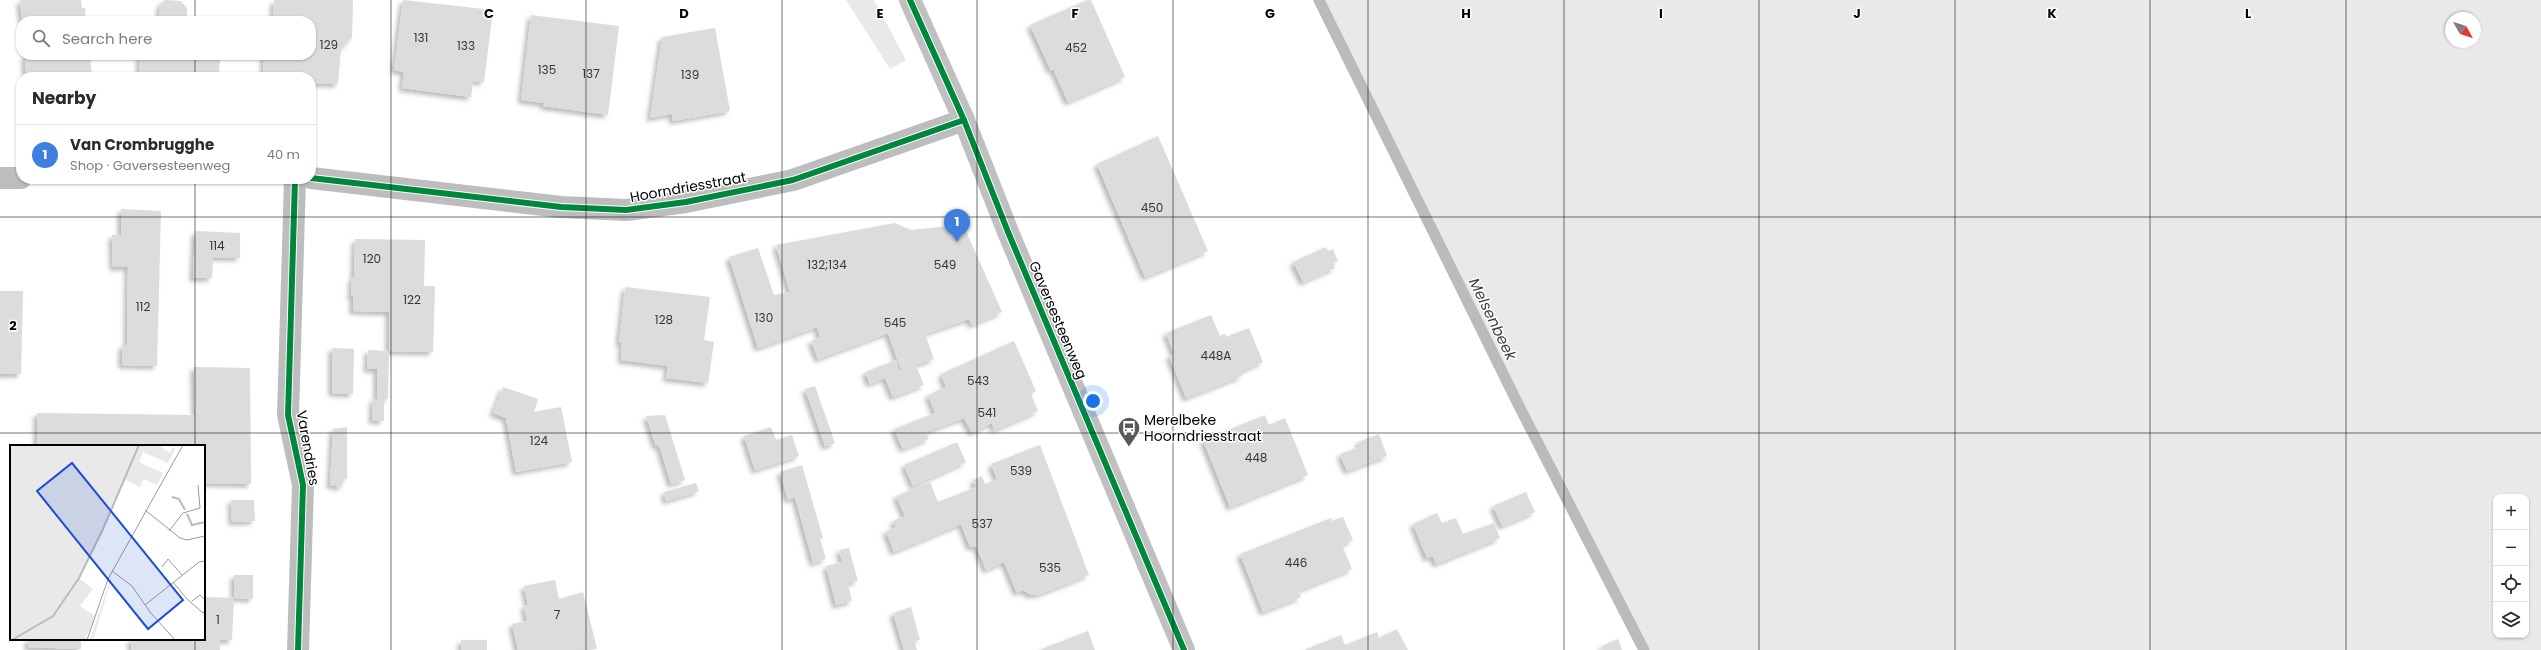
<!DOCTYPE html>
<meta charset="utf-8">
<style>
body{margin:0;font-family:Poppins,sans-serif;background:#f2f2f3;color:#2b2b33}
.controls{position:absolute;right:12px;bottom:12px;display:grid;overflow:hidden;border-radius:8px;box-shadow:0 1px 3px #0004}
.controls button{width:36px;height:36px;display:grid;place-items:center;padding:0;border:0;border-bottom:1px solid #e1e1e2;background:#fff;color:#2b2b33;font:20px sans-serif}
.compass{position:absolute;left:2445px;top:12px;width:36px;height:36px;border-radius:50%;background:#fff;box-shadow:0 1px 3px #0004;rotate:129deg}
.you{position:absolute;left:1093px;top:401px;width:14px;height:14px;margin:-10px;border:3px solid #fff;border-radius:50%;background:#1a73e8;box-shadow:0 0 0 6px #1a73e833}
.badge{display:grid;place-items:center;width:26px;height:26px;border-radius:50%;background:#111827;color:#fff;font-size:13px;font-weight:700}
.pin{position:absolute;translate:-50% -33px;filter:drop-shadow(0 1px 2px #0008)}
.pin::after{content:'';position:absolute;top:21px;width:14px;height:12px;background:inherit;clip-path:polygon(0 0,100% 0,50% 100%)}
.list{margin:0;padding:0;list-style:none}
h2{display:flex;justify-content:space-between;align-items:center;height:52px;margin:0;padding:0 16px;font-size:17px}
h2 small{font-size:13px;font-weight:400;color:#7c7c81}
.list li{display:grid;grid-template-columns:26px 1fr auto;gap:12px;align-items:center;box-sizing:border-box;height:60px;padding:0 16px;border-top:1px solid #e1e1e2}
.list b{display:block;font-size:15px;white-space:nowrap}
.list p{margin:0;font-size:13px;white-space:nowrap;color:#7c7c81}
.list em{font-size:13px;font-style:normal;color:#7c7c81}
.icon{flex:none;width:22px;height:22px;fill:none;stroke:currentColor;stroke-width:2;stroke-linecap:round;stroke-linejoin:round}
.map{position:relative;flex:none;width:2541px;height:650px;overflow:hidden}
.search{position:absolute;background:#fff;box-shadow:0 1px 3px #0004;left:16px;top:16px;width:300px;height:44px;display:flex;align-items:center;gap:10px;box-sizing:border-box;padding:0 14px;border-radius:16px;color:#7c7c81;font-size:15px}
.panel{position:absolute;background:#fff;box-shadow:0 1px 3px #0004;left:16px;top:72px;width:300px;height:112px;border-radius:16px}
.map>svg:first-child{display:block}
</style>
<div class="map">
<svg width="2541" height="650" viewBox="0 0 2541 650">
<defs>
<filter id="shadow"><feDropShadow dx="-3.5" dy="3.5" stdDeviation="2" flood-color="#0004"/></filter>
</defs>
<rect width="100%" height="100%" fill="#fff"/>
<g fill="#e9e9e9" fill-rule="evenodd">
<path d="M846,0h28l32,60 -16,9z"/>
<path d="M1319,0h1222v650h-897l-125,-244zM2451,18h24v24h-24zM2496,497h30v138h-30z"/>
</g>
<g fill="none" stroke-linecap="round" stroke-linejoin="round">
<path stroke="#bbb" stroke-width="11" d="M1319,0l200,406 125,244"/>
</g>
<g fill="#dcdcdc" filter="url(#shadow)">
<path d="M20,0h61l1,8h3l1,13h-64z"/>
<path d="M165,0l16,1 6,7v13h-28l1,-16z"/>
<path d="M274,0h79l-1,38 -11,11 -3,35 -27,-1v-6h-48l1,-22h47v-34h-38z"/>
<path d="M403,0l90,10 -9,72 -11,-1 -2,16 -69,-9 2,-16 -10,-2z"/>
<path d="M1087,0h4l34,77 -57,25 -15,-33 -2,2 -21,-46z"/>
<path d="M531,15l88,11 -11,89 -65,-9 1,-3 -23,-3z"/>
<path d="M715,28l15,83 -57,10 -1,-7 -22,4 12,-81z"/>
<path d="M25,55h65l2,22h-66z"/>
<path d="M140,55h80l-1,21h-80z"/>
<path d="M1158,136l50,115 -63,26 -48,-113z"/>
<path d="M121,209l40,2 -4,155 -35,-1v-20l5,1 1,-79h-15l-1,-32h9z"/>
<path d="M895,223l16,7 47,-5 7,4 37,83 -30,13 -3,-6 -44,15 9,25 -18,6 8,20 -31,12 -8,-19 -15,6 -5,-12 31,-12 3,11 2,-1 -13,-37 -70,26 -7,-18 9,-4 -3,-10 -59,21 -29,-91 29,-9 16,47 16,-3 -14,-47z"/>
<path d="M195,231l45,2v25l-27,-1 -1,21h-19z"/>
<path d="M355,239l70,1 -1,46h11l-2,66 -44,-1 -1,48 -4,1v21l-12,-1 1,-21h4v-30h-10l1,-19 21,1v-39l-36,-1v-15h-2l1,-19h2z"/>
<path d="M1326,247l2,4 5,-2 5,12 -5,2 2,5 -32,14 -10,-20z"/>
<path d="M625,287l85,10 -6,43 10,2 -6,41 -42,-5 2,-12 -47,-6 1,-17h-3z"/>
<path d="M0,291h23l-2,83h-21z"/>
<path d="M1211,315l9,21 5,-3 1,4 23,-9 14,34 -23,10 2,4 -56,22 -17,-42 5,-2 -8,-21z"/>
<path d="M1014,341l22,50 -5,3 7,17 -44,19 -2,-7 -20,10 -8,-15 -38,14 3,7 -26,10 -9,-20 41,-16 -7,-18 18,-8 -5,-13z"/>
<path d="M332,348l22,1 -1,45 -21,-1z"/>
<path d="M194,367l56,1 1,116 -47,-1v-37h-167v-33l158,2z"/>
<path d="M815,386l20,57 -10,3 -20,-57z"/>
<path d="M503,387l35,12 -4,13 27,-5 11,55 -56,10 -10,-54 -13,-5z"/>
<path d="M665,415l20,65 -14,4 -12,-39 -3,1 -10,-30z"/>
<path d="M1265,415l4,10 16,-7 23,57 -78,32 -27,-67z"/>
<path d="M347,427v52h-4l-1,8 -12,-2 3,-56z"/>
<path d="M771,427l5,13 16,-5 7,21 -44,14 -11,-34z"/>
<path d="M1379,434l8,22 -40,15 -7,-17 20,-7 -2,-5z"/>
<path d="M957,442l9,20 -53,24 -9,-21z"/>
<path d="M1040,445l49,130 -49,19 -9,1 -8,-5 -6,3 -13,-31 -18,8 -10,-24 -6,1 -9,-23 -67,28 -8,-21 10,-4 -3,-6 12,-5 -9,-20 34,-14 8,20 38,-15 -3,-7 9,-4 3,8 12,-5 -6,-15z"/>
<path d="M802,465l21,73 -3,1 6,20 -13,4 -18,-66 -7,3 -8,-28z"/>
<path d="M696,483l3,8 -33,10 -2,-9z"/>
<path d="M1526,492l9,20 -33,14 -9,-20z"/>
<path d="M231,500h23l1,21 -23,1z"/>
<path d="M1437,513l5,10 14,-5 7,16 31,-11 6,15 -64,26 -3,-8 -6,2 -14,-34z"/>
<path d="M1343,517l10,23 -11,5 10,24 -54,22 3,6 -38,15 -23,-58 91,-36 1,3z"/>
<path d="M849,548l9,33 -10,2 4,18 -16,4 -10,-39 16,-4 -3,-12z"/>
<path d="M234,575h19v24l-19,-1z"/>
<path d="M555,580l4,19 24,-7 14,57 -79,1 -6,-26 15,-3 -3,-15 4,-1 -4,-19z"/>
<path d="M204,597l30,1 -2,42h-12v10h-89v-11h73z"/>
<path d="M911,607l9,33 -6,1 3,9h-13l-11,-37z"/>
<path d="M1397,629l11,21h-104l37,-15 4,10 32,-13 2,6z"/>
<path d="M1088,631l7,19h-56z"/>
<path d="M28,639h53v10l-53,-2z"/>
<path d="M1618,639l4,11h-22l3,-2 -1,-2z"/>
<rect x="461" y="640" width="26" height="10"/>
</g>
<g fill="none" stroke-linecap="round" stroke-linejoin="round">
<g stroke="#bdbdbd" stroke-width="22">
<path d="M0,178h21"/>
<path d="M311,178l250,29 65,3 60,-8 107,-22 171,-60"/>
<path d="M295,179l-7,236 15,70 -5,165"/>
</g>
<path stroke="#c0c0c0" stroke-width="22" d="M910,0l54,120 44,112 176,418"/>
<g stroke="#fff" stroke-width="8">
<g id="cycleway">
<path d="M910,0l54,120 44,112 176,418"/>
<path d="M311,178l250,29 65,3 60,-8 107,-22 171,-60"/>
<path d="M295,179l-7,236 15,70 -5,165"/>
</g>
</g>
<use href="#cycleway" stroke="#00873e" stroke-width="6"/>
</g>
<path fill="none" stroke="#000" stroke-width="1" stroke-opacity="0.55" d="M195,0v21M391,0v650M586,0v650M782,0v650M977,0v650M1173,0v650M1368,0v650M1564,0v650M1759,0v650M1955,0v650M2150,0v650M2346,0v650M195,55v22M195,179v267M0,217h2541M0,433h2541M195,639v11"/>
<defs>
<g id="bus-pin" transform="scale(1.15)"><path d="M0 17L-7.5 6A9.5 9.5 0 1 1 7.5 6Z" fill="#595959" stroke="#fff"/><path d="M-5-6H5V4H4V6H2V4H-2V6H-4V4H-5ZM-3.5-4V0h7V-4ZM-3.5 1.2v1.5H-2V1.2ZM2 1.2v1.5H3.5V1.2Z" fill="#fff"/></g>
</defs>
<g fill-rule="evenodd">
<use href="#bus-pin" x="1129" y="428"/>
</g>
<g text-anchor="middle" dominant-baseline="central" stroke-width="3" stroke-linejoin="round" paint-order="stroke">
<g font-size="12" fill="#373737">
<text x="421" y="37">131</text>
<text x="329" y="44">129</text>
<text x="466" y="45">133</text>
<text x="1076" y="47">452</text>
<text x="547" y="69">135</text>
<text x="591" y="73">137</text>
<text x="690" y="74">139</text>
<text x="1152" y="207">450</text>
<text x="217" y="245">114</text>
<text x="372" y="258">120</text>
<text x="827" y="264">132;134</text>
<text x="945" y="264">549</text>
<text x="412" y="299">122</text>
<text x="143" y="306">112</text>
<text x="764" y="317">130</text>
<text x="664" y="319">128</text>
<text x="895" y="322">545</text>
<text x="1216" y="355">448A</text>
<text x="978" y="380">543</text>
<text x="987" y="412">541</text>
<text x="539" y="440">124</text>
<text x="1256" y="457">448</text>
<text x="1021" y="470">539</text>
<text x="982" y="523">537</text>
<text x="1296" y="562">446</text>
<text x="1050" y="567">535</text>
<text x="557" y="614">7</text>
<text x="218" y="619">1</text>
</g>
<g font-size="14" fill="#000" stroke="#fff">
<text transform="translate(688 187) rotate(-10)">Hoorndriesstraat</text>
<text transform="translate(1058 320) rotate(67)">Gaversesteenweg</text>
<text transform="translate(308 448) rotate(80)">Varendries</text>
</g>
<g font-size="14" fill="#000" stroke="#fff" text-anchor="start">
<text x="1144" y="420">Merelbeke<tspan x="1144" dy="16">Hoorndriesstraat</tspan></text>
</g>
<g font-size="15" font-style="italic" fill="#3f3f3f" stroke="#fff">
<text transform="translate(1493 319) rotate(64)">Melsenbeek</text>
</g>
</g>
<g transform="translate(10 445)">
<rect width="195" height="195" fill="#fff"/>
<path d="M10,0h138l12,8 3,-6 2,2 -7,14 -25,-11 -4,10 24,11 -6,12 -13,-6 -4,8 -15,-7 -46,98 14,11 -13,17 15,10 -10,24h-75v-193zM102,132l-18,60 -4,3 18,-54z" fill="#e9e9e9"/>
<path fill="none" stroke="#bbb" stroke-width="2" d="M162,52l7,2 6,11M177,69l5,11 13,-3M2,195l41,-24 26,-38 24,-49 36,-84"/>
<path fill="none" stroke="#999" stroke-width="1" d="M135,65l35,28 7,2 18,-4M159,86l14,-18 17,-5 -2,-23M152,122l6,-8 14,16M102,126l20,15 18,26 25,28M163,137l14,17 16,14 2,-2M182,156l8,-6 5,5M135,160l54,-43 6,-1M77,195l21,-61 75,-134"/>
<path fill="#1d4ed8" fill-opacity="0.15" stroke="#1d4ed8" stroke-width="2" d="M62,18l111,137 -35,29 -111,-138z"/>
<rect width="195" height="195" fill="none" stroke="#000" stroke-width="2"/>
</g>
<g font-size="13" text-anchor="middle" font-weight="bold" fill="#000" stroke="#fff" stroke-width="3" stroke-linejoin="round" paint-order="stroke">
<text x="489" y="18">C</text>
<text x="684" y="18">D</text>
<text x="880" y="18">E</text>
<text x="1075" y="18">F</text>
<text x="1270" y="18">G</text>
<text x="1466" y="18">H</text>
<text x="1661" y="18">I</text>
<text x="1857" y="18">J</text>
<text x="2052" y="18">K</text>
<text x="2248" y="18">L</text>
<text x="13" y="330">2</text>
</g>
</svg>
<div class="controls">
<button>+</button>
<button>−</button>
<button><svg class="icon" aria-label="locate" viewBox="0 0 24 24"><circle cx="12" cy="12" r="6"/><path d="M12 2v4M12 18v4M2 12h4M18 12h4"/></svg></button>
<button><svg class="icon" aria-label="layers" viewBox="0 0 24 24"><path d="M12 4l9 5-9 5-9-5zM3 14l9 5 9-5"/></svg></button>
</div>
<svg class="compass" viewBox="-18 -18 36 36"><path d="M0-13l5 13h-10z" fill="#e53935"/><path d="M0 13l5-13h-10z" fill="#7c7c81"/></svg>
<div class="you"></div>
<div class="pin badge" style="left:957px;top:242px;background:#3f7fe0">1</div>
<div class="search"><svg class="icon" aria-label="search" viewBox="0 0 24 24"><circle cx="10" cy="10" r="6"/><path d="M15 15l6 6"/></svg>Search here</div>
<section class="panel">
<h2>Nearby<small></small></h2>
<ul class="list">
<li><span class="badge" style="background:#3f7fe0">1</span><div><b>Van Crombrugghe</b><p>Shop · Gaversesteenweg</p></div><em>40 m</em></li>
</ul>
</section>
</div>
